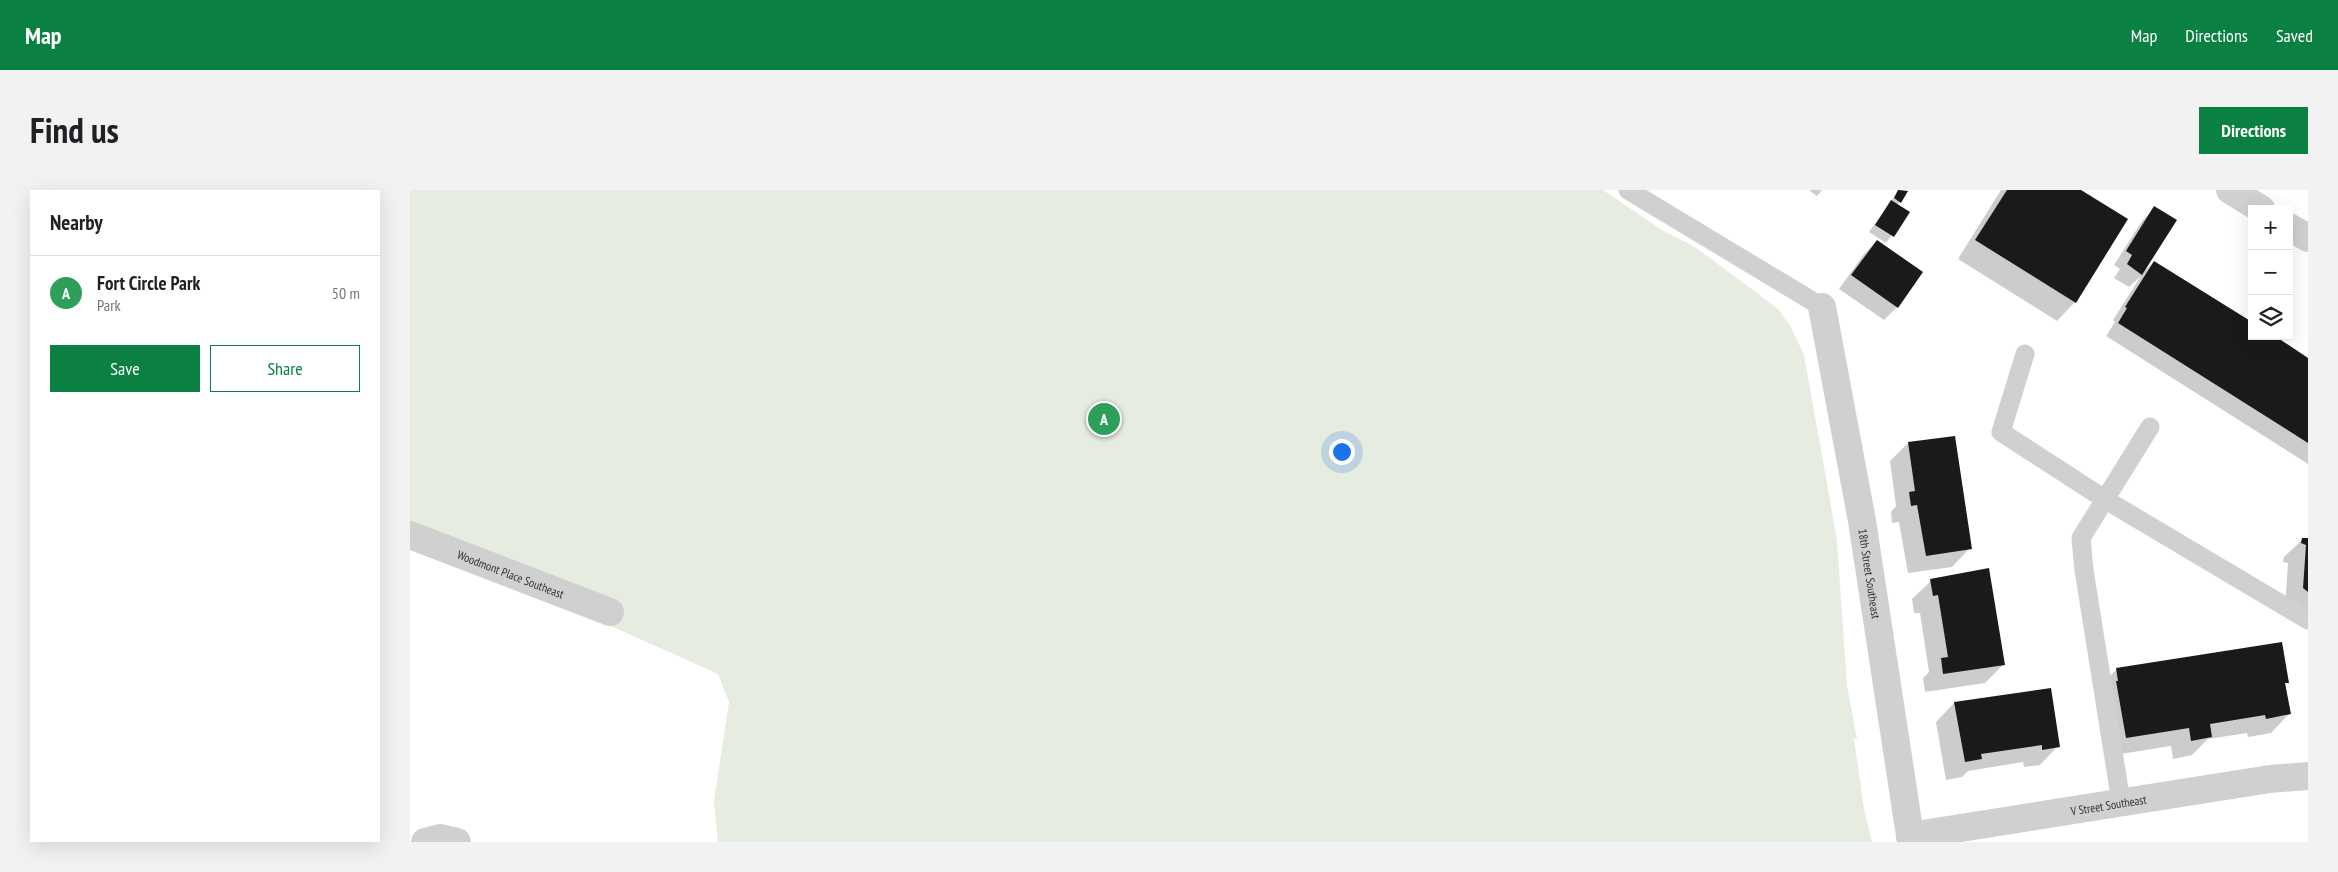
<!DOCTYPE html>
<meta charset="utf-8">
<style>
body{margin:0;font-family:"PT Sans Narrow",sans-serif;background:#f2f2f2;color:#202124}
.controls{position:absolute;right:15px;top:15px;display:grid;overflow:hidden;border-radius:0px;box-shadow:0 5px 20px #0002}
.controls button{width:45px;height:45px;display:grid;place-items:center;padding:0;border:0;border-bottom:1px solid #e0e0e0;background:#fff;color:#202124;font:25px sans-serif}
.you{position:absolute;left:931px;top:261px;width:18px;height:18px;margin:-12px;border:4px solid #fff;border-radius:50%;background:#1a73e8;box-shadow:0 0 0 8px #1a73e833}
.badge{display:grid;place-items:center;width:32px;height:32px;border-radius:50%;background:#0b8043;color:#fff;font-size:16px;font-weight:700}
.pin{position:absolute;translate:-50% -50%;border:2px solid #fff;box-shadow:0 1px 5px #0006}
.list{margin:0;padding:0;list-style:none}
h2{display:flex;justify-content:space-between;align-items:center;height:65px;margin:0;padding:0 20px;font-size:21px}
h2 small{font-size:16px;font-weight:400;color:#757577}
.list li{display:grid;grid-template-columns:32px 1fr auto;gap:15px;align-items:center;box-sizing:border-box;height:75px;padding:0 20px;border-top:1px solid #e0e0e0}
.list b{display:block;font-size:19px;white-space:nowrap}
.list p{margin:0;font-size:16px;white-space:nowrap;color:#757577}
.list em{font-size:16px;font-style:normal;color:#757577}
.actions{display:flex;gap:10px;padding:15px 20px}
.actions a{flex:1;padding:11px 0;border:1px solid #0b8043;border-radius:0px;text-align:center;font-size:18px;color:#0b8043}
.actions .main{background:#0b8043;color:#fff}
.icon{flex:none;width:28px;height:28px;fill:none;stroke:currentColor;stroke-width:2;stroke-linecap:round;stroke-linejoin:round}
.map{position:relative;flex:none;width:1898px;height:652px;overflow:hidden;border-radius:0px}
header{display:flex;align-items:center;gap:30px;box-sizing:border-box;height:70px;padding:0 25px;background:#0b8043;color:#fff}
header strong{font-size:24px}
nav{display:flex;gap:28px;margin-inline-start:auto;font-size:18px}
.intro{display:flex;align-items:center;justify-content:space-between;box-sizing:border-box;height:120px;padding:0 30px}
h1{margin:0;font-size:35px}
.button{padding:12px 22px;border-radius:0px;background:#0b8043;color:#fff;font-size:18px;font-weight:700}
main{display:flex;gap:30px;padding:0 30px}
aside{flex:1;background:#fff;border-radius:0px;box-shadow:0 5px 20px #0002}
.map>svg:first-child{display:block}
</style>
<header>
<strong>Map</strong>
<nav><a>Map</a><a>Directions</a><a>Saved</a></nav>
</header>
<div class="intro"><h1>Find us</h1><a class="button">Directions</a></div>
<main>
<aside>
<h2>Nearby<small></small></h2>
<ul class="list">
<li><span class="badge" style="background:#2e9e5b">A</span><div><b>Fort Circle Park</b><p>Park</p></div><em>50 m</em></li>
</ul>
<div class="actions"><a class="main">Save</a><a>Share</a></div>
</aside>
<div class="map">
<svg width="1898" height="652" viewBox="0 0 1898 652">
<rect width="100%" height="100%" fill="#fff"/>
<path fill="#e6ecdf" d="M0,0h1193l59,40 33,17 70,52 13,10 13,18 13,28 33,185 10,146 10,53h-3l10,70 8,33h-1154l-4,-40 15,-100 -11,-28 -261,-117 -47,-29z"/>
<g fill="#0003">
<path d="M1401,0h11l-5,6 -7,-5z"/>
<path d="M1489,0l7,1 -9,15 11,7 -22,30 -17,-11z"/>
<path d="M1591,0h77l-3,112 -18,19 -99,-62z"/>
<path d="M1745,18l-13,65 12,-11 98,74 56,23v105l-202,-128 9,-14 -2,-2 28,-44 -12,11 -15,-9 6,-9 -6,-4 28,-44z"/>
<path d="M1467,51l20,66 -13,13 -45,-31 25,-35z"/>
<path d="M1498,253l62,105 -18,19 -44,6 -9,-51 -7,1 -1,-11 5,-6 -6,-45z"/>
<path d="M1898,348v78l-23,-9 3,-44 -5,-1 1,-5 19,-18z"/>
<path d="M1521,391l73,83 -19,19 -60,9 -2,-14 6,-6 -9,-59h-6l-2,-14z"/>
<path d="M1707,479l170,13 -3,3 5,29 -18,19 -23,4 -1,-4 -39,6 -16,16 -19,4 -2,-13 -63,10 -10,-68z"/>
<path d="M1640,499l8,57 -18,19 -16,2 -1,-5 -55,9 -6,6 -16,3 -10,-58 18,-19z"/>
</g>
<g fill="#1a1a1a">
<path d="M1488,0l10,1 -7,12 -7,-5z"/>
<path d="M1597,0h74l47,29 -52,84 -101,-63z"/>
<path d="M1481,10l19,12 -16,25 -19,-12z"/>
<path d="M1744,16l23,14 -35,55 -15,-11 5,-9 -6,-4z"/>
<path d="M1467,50l46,32 -25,36 -47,-33z"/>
<path d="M1744,71l98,61v14h23l33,22v85l-190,-120 9,-15 -2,-1z"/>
<path d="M1545,246l17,113 -46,7 -9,-51 -6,1 -2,-14 6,-1 -7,-49z"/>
<path d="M1892,348h6v54l-5,-4 3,-43 -5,-2z"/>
<path d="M1579,378l16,97 -62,9 -2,-16 7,-1 -10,-62 -5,1 -3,-17z"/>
<path d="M1872,452l7,41h-4l6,31 -25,5 -1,-4 -55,9 2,13 -21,4 -2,-13 -63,10 -10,-57h2l-2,-13z"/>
<path d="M1641,498l9,59 -18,3v-5l-61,9 1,5 -17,3 -11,-60z"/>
</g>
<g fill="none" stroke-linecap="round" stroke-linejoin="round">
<g stroke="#d0d0d0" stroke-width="19">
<path d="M1218,0l194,117"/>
<path d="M1615,164l-24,78 105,68 202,120"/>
<path d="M1711,612l-37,-232 -3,-32 69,-111"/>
</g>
<g stroke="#d0d0d0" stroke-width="28">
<path d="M1820,0l31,19"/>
<path d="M1879,37l19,11"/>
<path id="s1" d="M1412,117l40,214 49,321"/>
<path id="s2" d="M0,345l200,77"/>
<path id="s3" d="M1500,646l360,-57 38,-3"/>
<path d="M15,652l15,-4 17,4"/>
</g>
</g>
<g text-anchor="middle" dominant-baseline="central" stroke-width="5" stroke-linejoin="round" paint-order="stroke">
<g font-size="12" fill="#333" stroke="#fff">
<text stroke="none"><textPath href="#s2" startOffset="108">Woodmont Place Southeast</textPath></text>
<text stroke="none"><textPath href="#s1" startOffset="271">18th Street Southeast</textPath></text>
<text stroke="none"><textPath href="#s3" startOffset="201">V Street Southeast</textPath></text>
</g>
</g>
</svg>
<div class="controls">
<button>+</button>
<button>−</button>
<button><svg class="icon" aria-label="layers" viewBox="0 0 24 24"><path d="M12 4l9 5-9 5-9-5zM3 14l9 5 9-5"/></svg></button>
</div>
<div class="you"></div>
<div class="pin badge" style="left:694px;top:229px;background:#2e9e5b">A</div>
</div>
</main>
